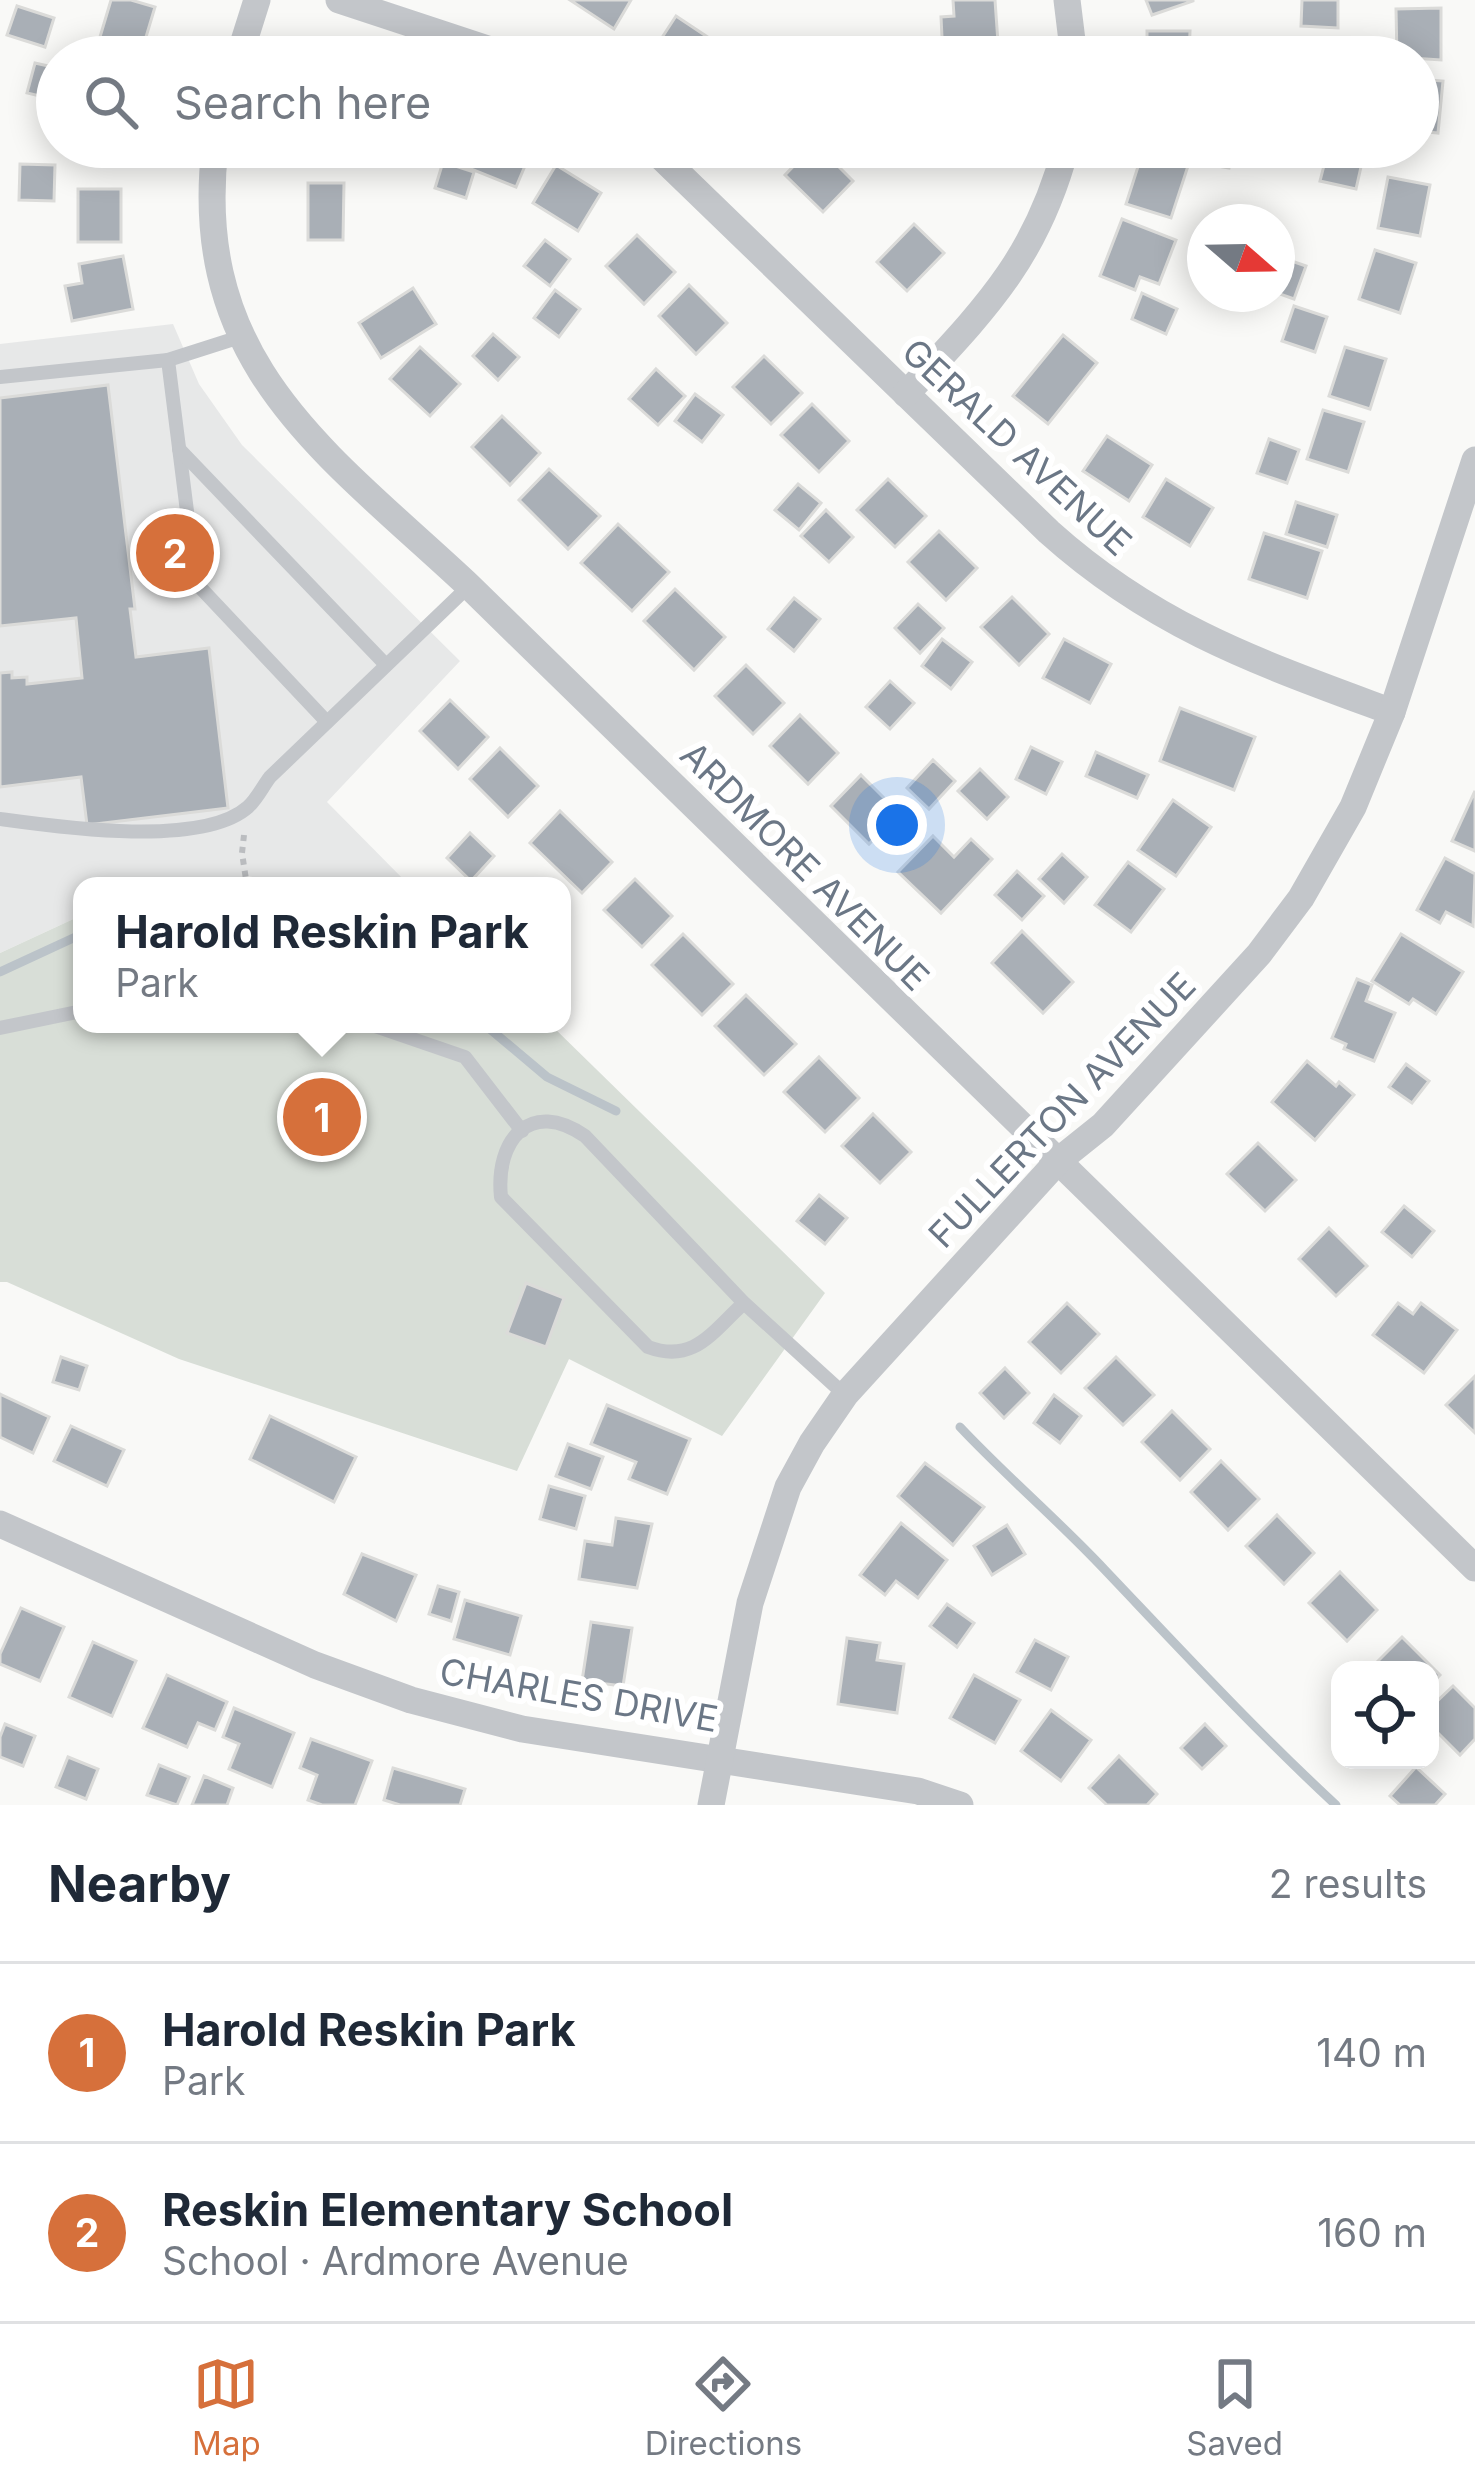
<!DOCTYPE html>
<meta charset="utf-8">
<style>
body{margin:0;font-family:Inter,sans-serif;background:#f2f2f3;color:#1f2937}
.controls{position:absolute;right:36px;bottom:36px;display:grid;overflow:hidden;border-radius:24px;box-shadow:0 6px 30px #0003}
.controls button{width:108px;height:108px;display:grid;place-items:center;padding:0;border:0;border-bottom:3px solid #e0e1e3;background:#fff;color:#1f2937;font:60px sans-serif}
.compass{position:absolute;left:1187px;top:204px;width:108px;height:108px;border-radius:50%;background:#fff;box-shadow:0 6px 30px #0003;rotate:110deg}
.you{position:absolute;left:897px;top:825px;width:42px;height:42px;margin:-30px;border:9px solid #fff;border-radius:50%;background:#1a73e8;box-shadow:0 0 0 18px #1a73e833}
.badge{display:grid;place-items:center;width:78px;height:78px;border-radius:50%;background:#d6703b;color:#fff;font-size:39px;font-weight:700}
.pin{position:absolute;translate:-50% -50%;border:6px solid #fff;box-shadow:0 3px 12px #0006}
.popup{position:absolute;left:73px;top:877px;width:498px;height:156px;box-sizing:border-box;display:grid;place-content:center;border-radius:24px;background:#fff;filter:drop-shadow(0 3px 9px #0005);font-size:39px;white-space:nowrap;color:#747a83}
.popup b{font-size:45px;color:#1f2937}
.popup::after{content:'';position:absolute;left:50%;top:100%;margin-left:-24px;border:24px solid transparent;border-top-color:#fff}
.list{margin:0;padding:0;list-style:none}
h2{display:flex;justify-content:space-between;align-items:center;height:156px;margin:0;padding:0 48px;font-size:51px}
h2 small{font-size:39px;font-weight:400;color:#747a83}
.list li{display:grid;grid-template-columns:78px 1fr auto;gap:36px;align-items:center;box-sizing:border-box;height:180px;padding:0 48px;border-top:3px solid #e0e1e3}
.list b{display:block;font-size:45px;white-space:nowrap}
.list p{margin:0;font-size:39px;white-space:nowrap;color:#747a83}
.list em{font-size:39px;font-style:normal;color:#747a83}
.icon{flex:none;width:66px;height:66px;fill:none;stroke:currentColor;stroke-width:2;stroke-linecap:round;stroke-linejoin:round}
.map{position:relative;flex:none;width:1475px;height:1805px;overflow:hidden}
.search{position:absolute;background:#fff;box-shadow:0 6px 30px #0003;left:36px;right:36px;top:36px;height:132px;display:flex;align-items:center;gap:30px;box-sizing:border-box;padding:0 42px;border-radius:66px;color:#747a83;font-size:45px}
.sheet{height:516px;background:#fff}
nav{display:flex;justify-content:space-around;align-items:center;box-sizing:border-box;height:168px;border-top:3px solid #e0e1e3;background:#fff;font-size:33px;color:#747a83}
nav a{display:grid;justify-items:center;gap:6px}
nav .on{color:#d6703b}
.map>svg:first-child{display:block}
</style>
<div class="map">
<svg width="1475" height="1805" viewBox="0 0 1475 1805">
<rect width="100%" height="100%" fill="#f9f9f7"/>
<path fill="#e7e8e8" d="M173,324l26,60 43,61 218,216 -133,141 83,84h-117l-45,-10 -47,10h-119v29l-82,38v-609z"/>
<path fill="#d8ded7" d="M82,915v109h468l275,269 -103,143 -153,-77 -52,112 -338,-112 -172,-77h-7v-329z"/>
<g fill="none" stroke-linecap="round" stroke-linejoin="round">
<g stroke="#bbc3c9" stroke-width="9">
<path d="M0,972l82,-38"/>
<path d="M484,1024l63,53 69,34"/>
<path d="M960,1427c46,49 98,93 144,142 77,81 151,161 232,236"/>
</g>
</g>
<g fill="#a9afb6" stroke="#dbdbd9" stroke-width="3">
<path d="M111,0h20l24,7 -15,50 -43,-10z"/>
<path d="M570,0h61l-17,29z"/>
<path d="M953,0h42l4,57h-56l-2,-40 13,-1z"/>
<path d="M1146,0h47v1l-41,14z"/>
<path d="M1302,0h36v28l-37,-2z"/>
<path d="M17,6l37,12 -9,29 -38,-12z"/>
<path d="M1441,8v52l-44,-3 -1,-48z"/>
<path d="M676,16l45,30 -8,11 -63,-1z"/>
<path d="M1147,31h43l-1,26h-42z"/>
<path d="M35,63l22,5v32l-30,-7z"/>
<path d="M1418,79l25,2 -5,52 -20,-2z"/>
<path d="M62,147h58l-4,13z"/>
<path d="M474,147h59l-17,40 -50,-20z"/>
<path d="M812,147h7l34,34 -30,31 -38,-37z"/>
<path d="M1202,147h31l-4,21 -29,-5z"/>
<path d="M1144,148l45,15 -18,55 -45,-14z"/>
<path d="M1328,150l35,8 -7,31 -36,-8z"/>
<path d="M443,162l31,10 -8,26 -31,-10z"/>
<path d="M20,164l35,1 -1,36 -35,-1z"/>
<path d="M556,165l45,28 -23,38 -45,-28z"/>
<path d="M1388,177l42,8 -10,51 -42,-8z"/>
<path d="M308,183h36l-1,57h-35z"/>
<rect x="78" y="189" width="43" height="53"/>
<path d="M1122,219l54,21 -17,44 -19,-7 -5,13 -35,-14z"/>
<path d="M914,224l30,29 -37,38 -30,-29z"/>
<path d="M637,235l38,37 -31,32 -38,-38z"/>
<path d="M545,240l25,19 -20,27 -26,-20z"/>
<path d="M1375,250l41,13 -16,50 -41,-14z"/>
<path d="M123,256l10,53 -61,12 -7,-35 17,-3 -3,-19z"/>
<path d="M1277,256l29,10 -12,33 -17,-6z"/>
<path d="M689,285l38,38 -31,31 -37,-38z"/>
<path d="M413,288l23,36 -55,34 -22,-35z"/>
<path d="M555,290l25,19 -21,28 -25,-19z"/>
<path d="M1142,293l35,16 -11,25 -34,-15z"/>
<path d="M1294,306l33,11 -12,35 -33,-11z"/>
<path d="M493,334l26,23 -21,23 -25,-24z"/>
<path d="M1063,335l34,28 -49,61 -35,-28z"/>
<path d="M420,347l40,37 -30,32 -40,-37z"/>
<path d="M1345,347l41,12 -16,50 -41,-13z"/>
<path d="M764,356l38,37 -31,31 -38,-37z"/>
<path d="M656,369l29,27 -27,29 -29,-26z"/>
<path d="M108,385l27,224h-5l6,48 73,-9 19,160 -141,17 -6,-48 -81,10v-114l12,-1v6l15,-1v7l55,-6 -6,-60 -76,8v-228z"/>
<path d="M695,394l28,21 -21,27 -27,-21z"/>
<path d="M812,404l37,37 -30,31 -38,-37z"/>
<path d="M1323,410l41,12 -16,50 -41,-13z"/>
<path d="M502,416l38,37 -30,32 -38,-38z"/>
<path d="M1107,436l45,29 -23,36 -46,-30z"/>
<path d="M1269,439l30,11 -12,33 -30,-10z"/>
<path d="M549,469l51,47 -32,33 -49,-49z"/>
<path d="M888,479l38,37 -31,31 -38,-37z"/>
<path d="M1166,479l47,29 -23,38 -47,-29z"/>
<path d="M798,484l23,19 -22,27 -24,-20z"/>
<path d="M1296,502l41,13 -10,32 -41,-13z"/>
<path d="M826,510l27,27 -24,25 -28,-26z"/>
<path d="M618,524l51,48 -37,39 -51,-48z"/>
<path d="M939,531l38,37 -31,32 -38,-38z"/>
<path d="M1264,533l58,18 -15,47 -58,-19z"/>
<path d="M675,589l50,48 -31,33 -50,-49z"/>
<path d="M1012,597l37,37 -30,31 -38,-38z"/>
<path d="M794,598l26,21 -26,32 -26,-22z"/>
<path d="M918,604l26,24 -24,25 -25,-25z"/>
<path d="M942,639l30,23 -21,27 -29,-23z"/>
<path d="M1064,639l47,25 -21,39 -47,-25z"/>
<path d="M746,665l38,38 -31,31 -38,-38z"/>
<path d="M890,681l24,22 -24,26 -24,-22z"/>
<path d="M450,700l38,37 -30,32 -38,-38z"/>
<path d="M1180,708l75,29 -21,53 -74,-29z"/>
<path d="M800,715l38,38 -30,31 -38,-38z"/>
<path d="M1031,747l31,15 -16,32 -30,-15z"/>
<path d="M500,748l38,38 -30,31 -38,-38z"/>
<path d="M1096,752l52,23 -11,23 -51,-22z"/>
<path d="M933,760l22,21 -26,28 -22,-21z"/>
<path d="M980,769l28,28 -21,22 -29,-28z"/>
<path d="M861,775l38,38 -30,31 -38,-38z"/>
<path d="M1475,791v60l-23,-10z"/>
<path d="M1173,800l38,27 -35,49 -38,-26z"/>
<path d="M560,811l52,51 -30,31 -52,-50z"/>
<path d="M470,833l24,23 -23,25 -24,-23z"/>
<path d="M933,836l21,21 17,-18 21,20 -51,54 -43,-41z"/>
<path d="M1062,854l25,23 -23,26 -25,-24z"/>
<path d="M1445,858l30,16 -2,52 -27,-14 -6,11 -23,-13z"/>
<path d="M1128,862l36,27 -33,43 -36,-27z"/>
<path d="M1017,871l27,25 -22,24 -27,-25z"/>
<path d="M635,879l37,37 -30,31 -38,-37z"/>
<path d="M1022,931l51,51 -30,31 -51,-50z"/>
<path d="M683,934l50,50 -31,31 -50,-50z"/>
<path d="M1401,934l62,38 -27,42 -23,-15 -4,5 -37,-23z"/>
<path d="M1357,979l15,6 -6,16 29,12 -21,48 -30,-12 2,-5 -14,-6z"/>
<path d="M746,995l50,49 -32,31 -49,-49z"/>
<path d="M819,1057l40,41 -34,34 -41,-40z"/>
<path d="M1307,1061l29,25 3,-4 15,13 -39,45 -43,-38z"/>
<path d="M1406,1064l23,17 -17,22 -23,-16z"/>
<path d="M873,1114l38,38 -31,31 -38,-37z"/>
<path d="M1258,1143l38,37 -31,31 -38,-37z"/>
<path d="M819,1195l28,23 -22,26 -28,-23z"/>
<path d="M1404,1206l30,25 -22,26 -30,-25z"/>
<path d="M1329,1228l38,38 -31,30 -37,-37z"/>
<path d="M526,1283l38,15 -18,49 -39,-14z"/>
<path d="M1067,1303l32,31 -38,39 -32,-31z"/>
<path d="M1398,1303l15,11 8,-11 36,27 -33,43 -51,-38z"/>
<path d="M61,1357l26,9 -8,24 -26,-8z"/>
<path d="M1116,1357l38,38 -31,30 -38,-37z"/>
<path d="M1005,1368l24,25 -25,25 -24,-25z"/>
<path d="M1475,1376v57l-29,-28z"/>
<path d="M0,1394l49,23 -16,36 -33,-16z"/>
<path d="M1054,1395l27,21 -21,27 -26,-20z"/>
<path d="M607,1405l83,34 -23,55 -38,-15 7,-17 -45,-18z"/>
<path d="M1172,1411l38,38 -30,31 -38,-38z"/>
<path d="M270,1416l86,41 -22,45 -84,-43z"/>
<path d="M71,1426l53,24 -17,36 -53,-25z"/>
<path d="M568,1444l35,13 -12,32 -35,-13z"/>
<path d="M1221,1461l38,38 -31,31 -37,-38z"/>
<path d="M925,1463l59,44 -31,38 -55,-49z"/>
<path d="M549,1486l36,10 -9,33 -36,-10z"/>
<path d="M1277,1515l37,38 -30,31 -38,-38z"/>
<path d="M616,1518l36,6 -15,64 -58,-9 6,-38 27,4z"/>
<path d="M901,1523l46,37 -29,38 -22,-17 -11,14 -25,-20z"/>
<path d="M1007,1525l18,29 -33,21 -18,-29z"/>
<path d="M362,1554l54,21 -20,46 -52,-27z"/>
<path d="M1340,1572l37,38 -30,31 -38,-38z"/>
<path d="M438,1586l21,6 -8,29 -22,-7z"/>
<path d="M465,1600l56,16 -11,39 -56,-16z"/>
<path d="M947,1604l27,19 -17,24 -27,-21z"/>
<path d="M21,1608l43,19 -24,54 -40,-17v-10z"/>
<path d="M591,1622l41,6 -9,58 -41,-5z"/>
<path d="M1402,1637l38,38 -10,10v-15l-59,-2z"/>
<path d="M847,1638l33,5 -3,17 27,4 -7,49 -59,-9z"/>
<path d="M1035,1640l33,17 -17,33 -34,-18z"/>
<path d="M93,1642l43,19 -24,55 -43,-19z"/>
<path d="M167,1675l60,27 -12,28 -17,-7 -11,24 -44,-19z"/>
<path d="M974,1675l46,25 -25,43 -45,-25z"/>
<path d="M1453,1686l22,22v31l-15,16 -30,-30v-17z"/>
<path d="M234,1708l60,25 -22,54 -43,-18 10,-25 -16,-7z"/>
<path d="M1051,1710l40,30 -30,41 -40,-30z"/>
<path d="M5,1724l30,12 -12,30 -23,-9v-20z"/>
<path d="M1205,1724l21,22 -24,23 -21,-21z"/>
<path d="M311,1739l61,22 -17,44h-33l-14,-5 9,-25 -17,-7z"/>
<path d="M1119,1756l38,38 -10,11h-40l-18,-17z"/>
<path d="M68,1757l30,12 -12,30 -30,-12z"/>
<path d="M159,1765l30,12 -12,28 -30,-10z"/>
<path d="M1416,1767l29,27 -10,11h-35l-10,-9z"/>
<path d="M393,1768l72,21 -5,16h-60l-16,-5z"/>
<path d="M204,1776l29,12 -6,17h-35z"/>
</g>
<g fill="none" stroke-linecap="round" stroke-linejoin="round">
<path stroke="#bbbdc0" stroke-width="6" stroke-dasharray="6 6" stroke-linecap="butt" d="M244,835l-2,18 5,33"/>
<g stroke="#c3c6ca" stroke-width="14">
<path d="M240,337l-72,23 28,223 131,139"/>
<path d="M0,377l168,-17"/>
<path d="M179,449l207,216"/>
<path d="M0,819c58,8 202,29 248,-12 9,-8 15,-21 22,-30l199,-191"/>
<path d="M369,1024l96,33 57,74"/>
<path d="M0,1028l82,-17"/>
<path d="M744,1303c-32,29 -50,61 -96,44l-147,-150c-6,-57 29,-99 84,-61l159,167 101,92"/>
</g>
<g stroke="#c3c6ca" stroke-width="27">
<path d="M339,0l173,57"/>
<path d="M1067,0l7,57"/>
<path d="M239,57l18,-57"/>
<path d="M215,147c-25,218 112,306 254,439l1006,982"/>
<path d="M651,147l398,385c107,96 211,131 343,180"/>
<path d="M906,394c77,-83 130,-134 160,-247"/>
<path d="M0,1524l315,141 96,35 111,29 396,62 42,14"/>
<path d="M711,1805l39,-202 38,-116 24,-44 33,-48 213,-234 45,-36 156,-171 42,-56 52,-91 39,-95 83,-252"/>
</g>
</g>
<g text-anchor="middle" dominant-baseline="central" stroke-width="12" stroke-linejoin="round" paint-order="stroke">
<g font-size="36" fill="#6b7786" stroke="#fff">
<text transform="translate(1017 447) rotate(43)">GERALD AVENUE</text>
<text transform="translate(805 866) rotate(45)">ARDMORE AVENUE</text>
<text transform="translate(1062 1110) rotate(-46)">FULLERTON AVENUE</text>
<text transform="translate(579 1695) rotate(10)">CHARLES DRIVE</text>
</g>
</g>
</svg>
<div class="controls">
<button><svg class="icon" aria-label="locate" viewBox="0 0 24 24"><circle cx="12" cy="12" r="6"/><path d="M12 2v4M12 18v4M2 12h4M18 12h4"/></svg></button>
</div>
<svg class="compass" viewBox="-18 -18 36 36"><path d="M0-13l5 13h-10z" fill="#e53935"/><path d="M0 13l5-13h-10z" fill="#747a83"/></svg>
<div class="you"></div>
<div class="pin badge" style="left:322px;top:1117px">1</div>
<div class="popup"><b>Harold Reskin Park</b>Park</div>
<div class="pin badge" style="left:175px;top:553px">2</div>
<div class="search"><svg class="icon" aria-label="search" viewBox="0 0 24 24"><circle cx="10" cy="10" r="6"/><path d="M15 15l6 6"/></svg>Search here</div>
</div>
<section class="sheet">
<h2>Nearby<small>2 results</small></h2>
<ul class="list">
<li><span class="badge">1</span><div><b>Harold Reskin Park</b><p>Park</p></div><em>140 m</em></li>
<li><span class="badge">2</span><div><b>Reskin Elementary School</b><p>School · Ardmore Avenue</p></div><em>160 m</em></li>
</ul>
</section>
<nav>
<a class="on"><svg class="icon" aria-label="map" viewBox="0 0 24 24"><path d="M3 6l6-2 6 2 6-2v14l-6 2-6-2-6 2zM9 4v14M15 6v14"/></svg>Map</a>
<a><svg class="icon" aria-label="directions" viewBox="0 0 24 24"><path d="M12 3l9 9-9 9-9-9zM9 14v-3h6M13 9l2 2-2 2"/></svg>Directions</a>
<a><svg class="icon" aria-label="saved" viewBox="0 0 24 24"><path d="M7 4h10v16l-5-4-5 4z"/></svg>Saved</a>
</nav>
